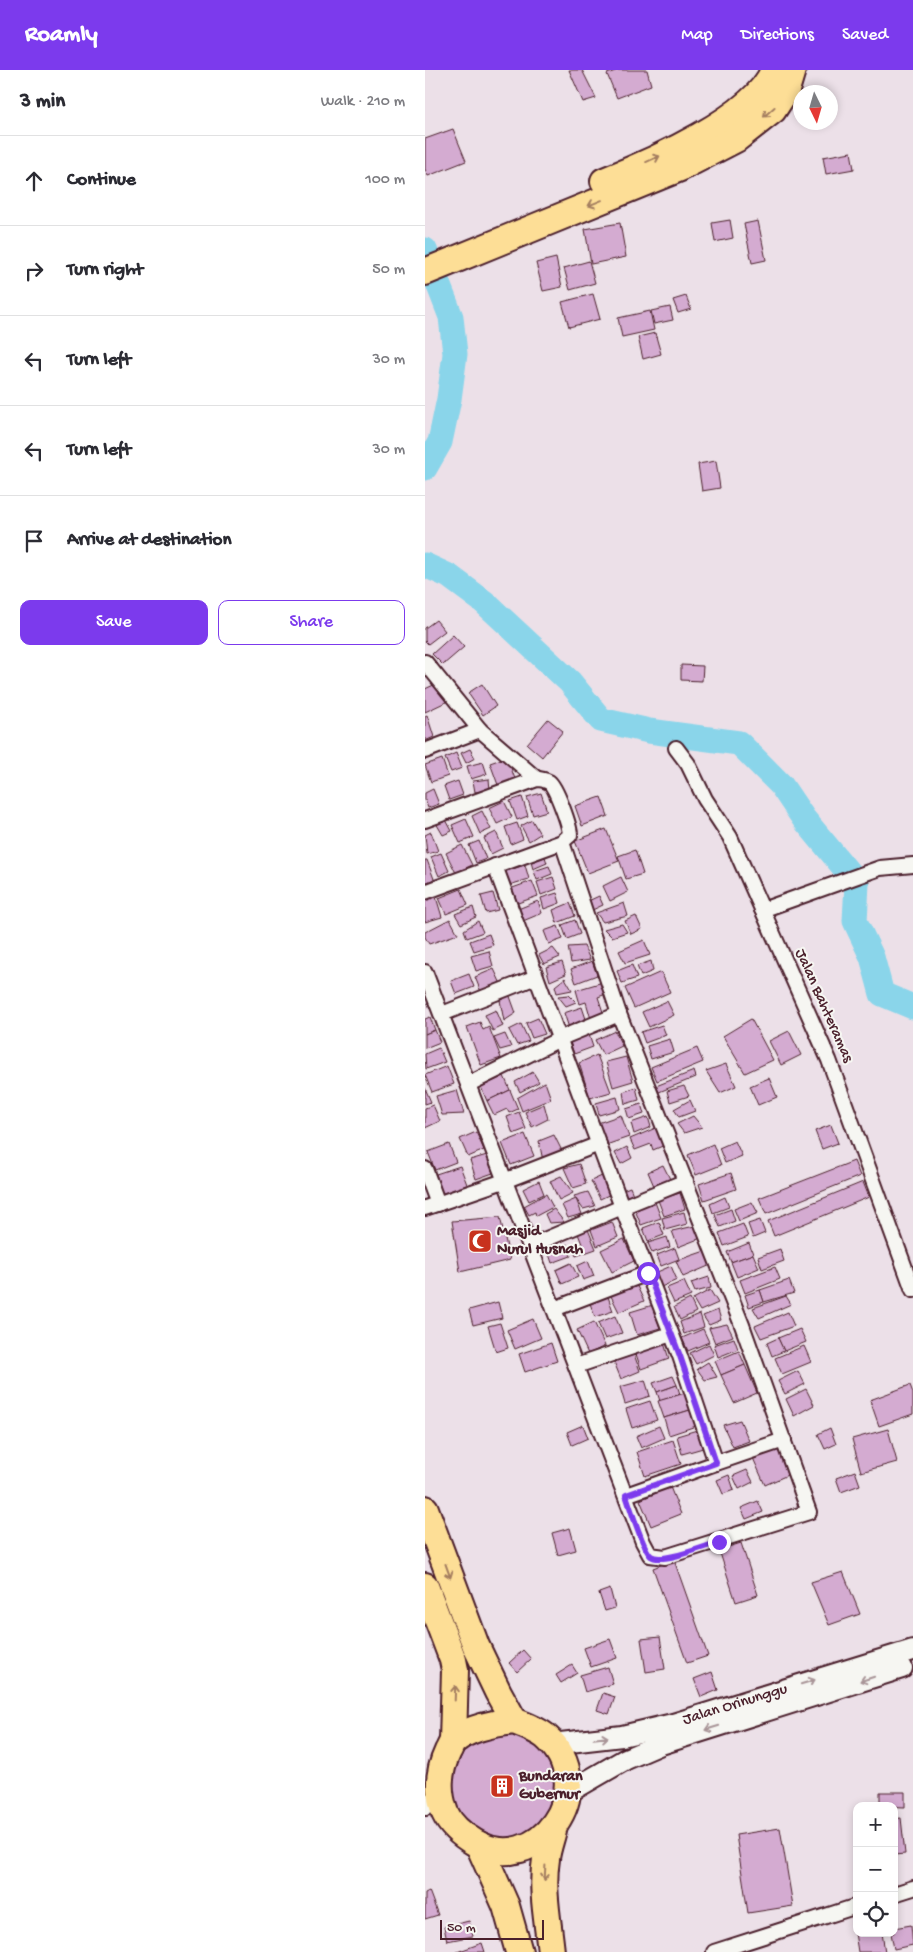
<!DOCTYPE html>
<meta charset="utf-8">
<style>
body{margin:0;font-family:"Gochi Hand",sans-serif;background:#f2f2f3;color:#2b2b33}
.controls{position:absolute;right:15px;bottom:15px;display:grid;overflow:hidden;border-radius:10px;box-shadow:0 2px 8px #0003}
.controls button{width:45px;height:45px;display:grid;place-items:center;padding:0;border:0;border-bottom:1px solid #e1e1e2;background:#fff;color:#2b2b33;font:25px sans-serif}
.compass{position:absolute;left:368px;top:15px;width:45px;height:45px;border-radius:50%;background:#fff;box-shadow:0 2px 8px #0003;rotate:175deg}
.scale{position:absolute;left:15px;bottom:12px;width:104px;box-sizing:border-box;padding-left:5px;border:2px solid #4a1f2b;border-top:0;font-size:14px;line-height:18px;white-space:nowrap;color:#4a1f2b;-webkit-text-stroke:4px #f6f6f2;paint-order:stroke}
.stop{position:absolute;width:15px;height:15px;margin:-11px;border:4px solid #7c3aed;border-radius:50%;background:#fff}
.stop.end{background:#7c3aed;border-color:#fff;box-shadow:0 1px 5px #0008}
.list{margin:0;padding:0;list-style:none}
h2{display:flex;justify-content:space-between;align-items:center;height:65px;margin:0;padding:0 20px;font-size:21px}
h2 small{font-size:16px;font-weight:400;color:#7c7c81}
.list li{display:grid;grid-template-columns:32px 1fr auto;gap:15px;align-items:center;box-sizing:border-box;height:90px;padding:0 20px;border-top:1px solid #e1e1e2}
.list b{display:block;font-size:19px;white-space:nowrap}
.list em{font-size:16px;font-style:normal;color:#7c7c81}
.actions{display:flex;gap:10px;padding:15px 20px}
.actions a{flex:1;padding:11px 0;border:1px solid #7c3aed;border-radius:10px;text-align:center;font-size:18px;color:#7c3aed}
.actions .main{background:#7c3aed;color:#fff}
.icon{flex:none;width:28px;height:28px;fill:none;stroke:currentColor;stroke-width:2;stroke-linecap:round;stroke-linejoin:round}
.map{position:relative;flex:none;width:488px;height:1882px;overflow:hidden}
header{display:flex;align-items:center;gap:30px;box-sizing:border-box;height:70px;padding:0 25px;background:#7c3aed;color:#fff}
header strong{font-size:24px}
nav{display:flex;gap:28px;margin-inline-start:auto;font-size:18px}
main{display:flex}
aside{flex:1;background:#fff}
.map>svg:first-child{display:block}
</style>
<header>
<strong>Roamly</strong>
<nav><a>Map</a><a>Directions</a><a>Saved</a></nav>
</header>
<main>
<aside>
<h2>3 min<small>Walk · 210 m</small></h2>
<ul class="list">
<li><svg class="icon" aria-label="ahead" viewBox="0 0 24 24"><path d="M12 20V5M6 11l6-6 6 6"/></svg><div><b>Continue</b></div><em>100 m</em></li>
<li><svg class="icon" aria-label="right" viewBox="0 0 24 24"><path d="M7 20v-9h11M14 6l5 5-5 5"/></svg><div><b>Turn right</b></div><em>50 m</em></li>
<li><svg class="icon" aria-label="left" viewBox="0 0 24 24"><path d="M17 20v-9H6M10 6l-5 5 5 5"/></svg><div><b>Turn left</b></div><em>30 m</em></li>
<li><svg class="icon" aria-label="left" viewBox="0 0 24 24"><path d="M17 20v-9H6M10 6l-5 5 5 5"/></svg><div><b>Turn left</b></div><em>30 m</em></li>
<li><svg class="icon" aria-label="arrive" viewBox="0 0 24 24"><path d="M6 21V4h12l-3 4 3 4H6"/></svg><div><b>Arrive at destination</b></div></li>
</ul>
<div class="actions"><a class="main">Save</a><a>Share</a></div>
</aside>
<div class="map">
<svg width="488" height="1882" viewBox="0 0 488 1882">
<rect width="100%" height="100%" fill="#ece0e8"/>
<filter id="ink" filterUnits="userSpaceOnUse"><feTurbulence type="fractalNoise" baseFrequency=".02" numOctaves="2"/><feDisplacementMap in="SourceGraphic" scale="10" xChannelSelector="R" yChannelSelector="G"/><feConvolveMatrix kernelMatrix="1 2 1 2 8 2 1 2 1" color-interpolation-filters="sRGB"/></filter>
<g filter="url(#ink)">
<g fill="none" stroke-linecap="round" stroke-linejoin="round">
<g stroke="#8ad5ea" stroke-width="25">
<path d="M0,180l26,67 4,37 -6,45 -9,43 -15,26"/>
<path d="M0,495l24,11 35,26 86,80 31,38 48,11 90,12 42,42 23,34 53,64 -2,38 17,36 10,37 31,13"/>
</g>
</g>
<g fill="#d4abd1" stroke="#4a1f2b">
<path d="M144,0h13l14,28 -13,4z"/>
<path d="M193,0h29l4,15 -34,13 -10,-24z"/>
<path d="M28,59l13,32 -38,15 -3,-7v-30z"/>
<path d="M426,82l3,17 -28,5 -3,-17z"/>
<path d="M305,150l3,18 -18,4 -3,-19z"/>
<path d="M333,151l8,39 -14,3 -8,-39z"/>
<path d="M195,153l6,34 -35,7 -6,-35z"/>
<path d="M131,188l6,29 -19,4 -7,-28z"/>
<path d="M164,191l6,22 -25,7 -6,-22z"/>
<path d="M168,224l7,25 -31,8 -7,-25z"/>
<path d="M261,226l5,13 -13,4 -5,-13z"/>
<path d="M245,237l3,13 -19,4 -3,-13z"/>
<path d="M225,241l4,19 -32,7 -4,-19z"/>
<path d="M230,263l6,21 -18,5 -5,-22z"/>
<path d="M291,391l4,27 -18,3 -4,-27z"/>
<path d="M11,550l9,11 -17,13 -3,-3v-13z"/>
<path d="M28,565l11,12 -21,18 -11,-11z"/>
<path d="M256,595l22,1 -1,15 -21,-1z"/>
<path d="M13,613l8,19 -21,10v-23z"/>
<path d="M57,614l14,22 -13,9 -15,-22z"/>
<path d="M2,645l7,22 -9,4v-25z"/>
<path d="M123,649l15,12 -21,26 -15,-13z"/>
<path d="M45,679l5,9 -9,5 -5,-10z"/>
<path d="M31,683l6,15 -11,4 -6,-14z"/>
<path d="M82,687l8,22 -17,6 -8,-22z"/>
<path d="M17,689l6,17 -17,6 -6,-17z"/>
<path d="M58,692l4,12 -16,5 -4,-13z"/>
<path d="M64,709l1,11 -15,2 -2,-11z"/>
<path d="M33,711l5,14 -14,5 -5,-14z"/>
<path d="M8,719l6,15 -11,4 -3,-8v-7z"/>
<path d="M116,723l6,18 -14,4 -6,-18z"/>
<path d="M97,727l6,19 -11,4 -7,-19z"/>
<path d="M176,727l7,19 -26,10 -7,-20z"/>
<path d="M79,731l8,16 -15,7 -8,-16z"/>
<path d="M57,741l9,18 -11,5 -8,-18z"/>
<path d="M20,748l7,13 -9,4 -7,-12z"/>
<path d="M41,749l8,18 -14,6 -8,-18z"/>
<path d="M107,750l8,14 -11,7 -8,-15z"/>
<path d="M92,753l6,16 -12,5 -6,-17z"/>
<path d="M181,759l13,32 -31,12 -13,-32z"/>
<path d="M6,762l7,19 -11,3 -2,-19z"/>
<path d="M71,762l7,16 -12,6 -7,-16z"/>
<path d="M54,771l7,18 -10,4 -7,-18z"/>
<path d="M37,775l10,20 -16,8 -10,-20z"/>
<path d="M210,780l8,24 -17,5 -8,-23z"/>
<path d="M16,783l8,18 -10,5 -8,-19z"/>
<path d="M120,787l2,6 -14,6 -2,-7z"/>
<path d="M0,790h2l7,19 -9,4z"/>
<path d="M100,795l4,14 -23,7 -4,-14z"/>
<path d="M124,796l3,8 -15,6 -3,-9z"/>
<path d="M128,807l4,12 -16,6 -4,-13z"/>
<path d="M196,807l7,15 -18,9 -7,-15z"/>
<path d="M107,811l6,15 -26,9 -5,-15z"/>
<path d="M36,819l7,16 -22,9 -7,-16z"/>
<path d="M68,823l5,17 -12,3 -5,-17z"/>
<path d="M132,823l3,10 -16,6 -3,-11z"/>
<path d="M174,826l4,9 -15,7 -4,-9z"/>
<path d="M11,827l6,20 -17,5v-22z"/>
<path d="M113,831l4,12 -19,8 -5,-12z"/>
<path d="M145,833l5,13 -18,7 -4,-13z"/>
<path d="M199,833l4,13 -25,6 -7,-9z"/>
<path d="M48,837l3,10 -15,7 -6,-10z"/>
<path d="M211,846l6,13 -11,5 -6,-13z"/>
<path d="M25,849l8,15 -29,10 -4,-7v-5z"/>
<path d="M150,850l5,14 -13,5 -5,-14z"/>
<path d="M53,851l5,11 -16,6 -3,-8z"/>
<path d="M197,854l5,8 -15,5 -8,-8z"/>
<path d="M133,856l5,13 -14,5 -5,-13z"/>
<path d="M64,864l4,11 -19,6 -4,-10z"/>
<path d="M219,870l6,15 -25,8 -6,-12z"/>
<path d="M159,876l6,14 -19,3 -3,-16z"/>
<path d="M128,878l7,9 -16,7 -5,-9z"/>
<path d="M64,881l4,15 -17,5 -5,-15z"/>
<path d="M167,891l5,14 -21,8 -5,-14z"/>
<path d="M226,891l2,10 -12,5 -4,-10z"/>
<path d="M137,892l4,12 -16,7 -4,-14z"/>
<path d="M207,895l5,13 -15,5 -5,-12z"/>
<path d="M69,899l7,15 -20,8 -6,-15z"/>
<path d="M236,902l9,20 -36,16 -9,-20z"/>
<path d="M44,904l5,13 -18,7 -5,-13z"/>
<path d="M140,908l7,12 -15,3 -2,-7z"/>
<path d="M178,912l3,12 -8,3 6,18 -13,4 -5,-17 -6,2 -4,-14z"/>
<path d="M83,921l8,22 -12,8 -5,-26z"/>
<path d="M144,925l7,7 -10,4 -8,-10z"/>
<path d="M242,931l7,14 -25,12 -7,-15z"/>
<path d="M157,937l5,15 -18,6 -5,-15z"/>
<path d="M71,940l7,16 -10,5 -8,-16z"/>
<path d="M5,947l5,13 -10,4v-15z"/>
<path d="M113,948l7,16 -13,4 -6,-15z"/>
<path d="M326,949l22,41 -28,13 -22,-37z"/>
<path d="M55,952l3,8 6,-3 12,31 -20,7 -14,-38z"/>
<path d="M96,954l8,17 -12,4 -8,-15z"/>
<path d="M237,955l4,10 -21,8 -4,-11z"/>
<path d="M10,960l5,12 -15,6v-14z"/>
<path d="M190,961l7,15 -19,9 -8,-15z"/>
<path d="M364,961l12,24 -20,10 -12,-24z"/>
<path d="M163,962l5,15 -19,7 -5,-15z"/>
<path d="M80,964l6,13 -11,3 -6,-12z"/>
<path d="M245,969l4,13 -23,7 -4,-13z"/>
<path d="M14,978l6,14 -19,7 -1,-15z"/>
<path d="M272,978l6,14 -46,19 -6,-14z"/>
<path d="M172,985l14,37 -21,6 -11,-35z"/>
<path d="M201,987l7,24 -20,6 -7,-25z"/>
<path d="M301,994l10,22 -16,7 -14,-22z"/>
<path d="M22,996l7,18 -22,8 -7,-17z"/>
<path d="M269,1001l2,6 -37,15 -3,-6z"/>
<path d="M108,1002l6,10 -19,10 -5,-10z"/>
<path d="M79,1006l6,14 -23,11 -6,-14z"/>
<path d="M344,1008l8,19 -19,8 -8,-19z"/>
<path d="M120,1012l6,17 -29,12 -5,-13z"/>
<path d="M259,1016l5,10 -19,6 -3,-11z"/>
<path d="M211,1017l3,13 -14,4 -2,-12z"/>
<path d="M0,1018l6,14 -6,2z"/>
<path d="M32,1020l7,24 -22,1 -6,-19z"/>
<path d="M85,1020l8,19 -9,4 -2,-4 -13,6 -7,-14z"/>
<path d="M192,1027l3,12 -21,6 -3,-12z"/>
<path d="M265,1030l5,11 -16,6 -5,-8z"/>
<path d="M119,1034l4,15 -16,8 -7,-15z"/>
<path d="M216,1034l3,10 -15,5 -3,-10z"/>
<path d="M8,1035l7,16 -15,7v-20z"/>
<path d="M94,1042l7,17 -13,5 -6,-17z"/>
<path d="M196,1045l8,22 -23,8 -8,-22z"/>
<path d="M268,1046l9,11 -18,6 -7,-9z"/>
<path d="M223,1047l3,10 -17,7 -3,-11z"/>
<path d="M406,1055l7,18 -16,6 -7,-18z"/>
<path d="M233,1057l7,18 -12,5 -2,-6 -16,6 -5,-11z"/>
<path d="M51,1062l8,18 -16,7 -8,-18z"/>
<path d="M100,1064l9,22 -23,9 -9,-22z"/>
<path d="M129,1065l9,18 -20,8 -4,-20z"/>
<path d="M310,1071l7,15 -17,7 -6,-15z"/>
<path d="M24,1074l7,18 -21,8 -7,-18z"/>
<path d="M288,1074l8,21 -25,10 -8,-20z"/>
<path d="M202,1077l5,11 -11,6 -6,-11z"/>
<path d="M62,1085l6,18 -17,6 -6,-19z"/>
<path d="M429,1091l6,15 -94,38 -7,-16z"/>
<path d="M154,1094l7,20 -13,4 -9,-20z"/>
<path d="M238,1095l7,14 -16,7 -6,-14z"/>
<path d="M35,1096l8,21 -25,9 -7,-22z"/>
<path d="M306,1103l5,16 -32,11 -5,-16z"/>
<path d="M179,1105l9,18 -13,6 -9,-18z"/>
<path d="M136,1106l12,17 -14,7 -9,-19z"/>
<path d="M114,1111l5,13 -15,7 -6,-12z"/>
<path d="M438,1112l6,15 -95,39 -6,-15z"/>
<path d="M205,1117l4,10 -9,4 -5,-10z"/>
<path d="M163,1122l7,14 -12,3 -9,-13z"/>
<path d="M255,1123l5,16 -21,7 -6,-16z"/>
<path d="M121,1124l7,13 -17,9 -1,-4 -6,3 -5,-9z"/>
<path d="M300,1127l4,10 -16,6 -3,-9z"/>
<path d="M151,1129l6,15 -14,4 -6,-13z"/>
<path d="M230,1132l6,16 -20,7 -6,-15z"/>
<path d="M327,1132l6,11 -19,8 -5,-12z"/>
<path d="M129,1139l10,13 -15,1 -4,-9z"/>
<path d="M306,1139l4,12 -15,6 -5,-12z"/>
<path d="M259,1142l3,12 -22,6 -3,-12z"/>
<path d="M75,1147l10,43 -50,12 -8,-51z"/>
<path d="M335,1150l5,13 -12,5 -5,-14z"/>
<path d="M187,1152l6,15 -21,9 -6,-16z"/>
<path d="M234,1152l5,13 -16,6 -5,-13z"/>
<path d="M318,1154l5,13 -24,9 -5,-13z"/>
<path d="M270,1156l6,12 -23,9 -6,-16z"/>
<path d="M162,1157l9,22 -20,7 -4,-8 10,-4 -5,-13z"/>
<path d="M242,1167l3,10 -18,6 -4,-10z"/>
<path d="M199,1169l10,22 -22,11 -11,-22z"/>
<path d="M324,1173l4,11 -22,8 -4,-10z"/>
<path d="M142,1174l4,12 -19,7 -4,-12z"/>
<path d="M250,1178l4,11 -18,7 -4,-11z"/>
<path d="M355,1179l4,12 -22,8 -4,-12z"/>
<path d="M280,1181l6,14 -28,12 -7,-16z"/>
<path d="M328,1184l6,14 -22,9 -6,-15z"/>
<path d="M163,1191l6,15 -11,4 -6,-14z"/>
<path d="M146,1193l7,14 -16,7 -6,-14z"/>
<path d="M246,1196l6,14 -16,7 -6,-14z"/>
<path d="M350,1197l5,12 -35,14 -5,-13z"/>
<path d="M284,1207l2,11 -16,4 -4,-9z"/>
<path d="M364,1210l5,13 -30,9 -4,-12z"/>
<path d="M259,1211l7,15 -17,7 -7,-15z"/>
<path d="M210,1212l9,19 -25,11 -9,-18z"/>
<path d="M285,1220l8,13 -18,8 -7,-12z"/>
<path d="M335,1220l4,12 -15,5 -4,-12z"/>
<path d="M181,1221l7,20 -18,6 -7,-19z"/>
<path d="M361,1226l5,8 -32,14 -6,-10z"/>
<path d="M265,1229l6,13 -16,8 -6,-13z"/>
<path d="M73,1232l4,16 -29,7 -4,-15z"/>
<path d="M228,1235l7,23 -23,7 -7,-23z"/>
<path d="M293,1240l3,10 -12,5 -6,-9z"/>
<path d="M363,1242l6,14 -33,12 -6,-12z"/>
<path d="M275,1244l4,13 -20,7 -4,-12z"/>
<path d="M190,1246l7,17 -17,6 -7,-16z"/>
<path d="M108,1249l8,19 -26,11 -8,-19z"/>
<path d="M169,1252l11,24 -17,8 -11,-24z"/>
<path d="M75,1253l8,25 -12,4 -8,-26z"/>
<path d="M302,1254l6,12 -18,7 -6,-15z"/>
<path d="M278,1259l6,13 -21,9 -6,-13z"/>
<path d="M375,1259l6,13 -22,9 -6,-13z"/>
<path d="M309,1268l4,11 -20,8 -4,-12z"/>
<path d="M353,1268l6,13 -12,5 -5,-13z"/>
<path d="M126,1273l6,18 -32,11 -6,-18z"/>
<path d="M239,1273l5,16 -28,10 -7,-21 9,-3 2,5z"/>
<path d="M284,1274l5,11 -18,9 -6,-11z"/>
<path d="M379,1276l7,16 -29,12 -7,-16z"/>
<path d="M207,1279l8,22 -19,8 -9,-22z"/>
<path d="M314,1281l6,14 -24,10 -6,-14z"/>
<path d="M283,1292l9,15 -12,3 -8,-11z"/>
<path d="M320,1295l12,28 -23,10 -13,-28z"/>
<path d="M373,1301l7,13 -20,10 -7,-13z"/>
<path d="M248,1306l4,9 -20,7 -4,-9z"/>
<path d="M220,1310l5,16 -25,8 -5,-17z"/>
<path d="M252,1315l3,9 -20,7 -3,-9z"/>
<path d="M485,1315l3,8v21l-34,12 -9,-26z"/>
<path d="M381,1319l8,16 -20,11 -8,-17z"/>
<path d="M260,1323l5,17 -26,8 -6,-17z"/>
<path d="M225,1331l7,19 -25,8 -6,-19z"/>
<path d="M265,1340l6,16 -27,9 -5,-17z"/>
<path d="M315,1350l9,21 -16,6 -10,-22z"/>
<path d="M158,1355l5,13 -16,7 -5,-13z"/>
<path d="M234,1356l5,12 -23,10 -5,-12z"/>
<path d="M405,1358l6,16 -11,5 -7,-15z"/>
<path d="M463,1359l9,33 -36,10 -9,-33z"/>
<path d="M272,1360l6,18 -21,6 -5,-18z"/>
<path d="M248,1370l8,24 -36,12 -8,-24z"/>
<path d="M355,1376l12,27 -27,12 -12,-27z"/>
<path d="M322,1400l6,12 -14,7 -6,-13z"/>
<path d="M430,1401l5,14 -19,7 -5,-14z"/>
<path d="M304,1405l5,15 -11,4 -6,-14z"/>
<path d="M245,1417l11,27 -30,12 -11,-26z"/>
<path d="M333,1431l5,11 -17,7 -5,-11z"/>
<path d="M145,1458l6,22 -18,5 -6,-22z"/>
<path d="M316,1473l17,52 -22,7 -17,-52z"/>
<path d="M249,1490l34,96 -21,7 -34,-95z"/>
<path d="M418,1502l17,42 -31,11 -18,-43z"/>
<path d="M185,1519l5,19 -10,3 -6,-18z"/>
<path d="M235,1567l5,32 -19,3 -5,-33z"/>
<path d="M185,1569l7,19 -26,9 -7,-19z"/>
<path d="M98,1580l8,9 -14,13 -8,-9z"/>
<path d="M147,1595l5,8 -16,10 -5,-8z"/>
<path d="M183,1597l5,17 -28,8 -5,-17z"/>
<path d="M287,1602l6,18 -17,7 -7,-18z"/>
<path d="M178,1623l12,4 -6,17 -12,-4z"/>
<path d="M70,1663l16,1 16,5 13,9 10,13 6,16 -3,32 -21,24 -16,7 -36,-2 -26,-23 -7,-35 16,-31z"/>
<path d="M455,1722h25v15l-25,-1z"/>
<path d="M476,1748l4,36 -11,1v-36z"/>
<path d="M355,1758l13,78 -45,7 -12,-78z"/>
<path d="M4,1821l9,24 -13,4v-26z"/>
<path d="M44,1851l4,15 -26,5 -3,-14z"/>
<path d="M486,1855l2,20 -19,4 -3,-16h3v-5z"/>
<path d="M430,1863h27l3,19h-27z"/>
<path d="M57,1873l3,9h-28z"/>
</g>
<g fill="none" stroke-linecap="round" stroke-linejoin="round">
<g stroke="#4a1f2b" stroke-width="18">
<g id="street">
<path d="M0,592l55,68 57,49"/>
<path d="M251,678l12,16 17,35 25,38 99,223 84,230"/>
<path d="M0,681l55,-21"/>
<path d="M0,750l112,-41c3,0 8,1 12,3 7,5 21,44 21,53l-8,7 57,172 -51,21 -99,49"/>
<path d="M70,796l127,341 64,-26"/>
<path d="M0,822l137,-50"/>
<path d="M337,840l118,-42 33,-3"/>
<path d="M0,902l218,570 7,13 15,2 144,-45 -67,-187 -123,-311"/>
<path d="M17,944l94,-37"/>
<path d="M0,1099l13,35"/>
<path d="M0,1138l79,-27 95,-37"/>
<path d="M105,1176l92,-39 58,149 36,107 68,-23"/>
<path d="M129,1239l94,-36"/>
<path d="M151,1296l95,-32"/>
<path d="M201,1425l90,-32"/>
<path d="M469,1824l19,-6"/>
<path d="M289,1882l143,-46"/>
</g>
</g>
<g stroke="#4a1f2b" stroke-width="24">
<g id="secondary">
<path id="s1" d="M127,1674l70,-8 51,-12 240,-74"/>
<path d="M142,1723l59,-34 35,-15 241,-76"/>
<path d="M0,1735l15,-5"/>
</g>
</g>
<g stroke="#4a1f2b" stroke-width="30">
<g id="highway">
<path d="M179,111c46,-18 152,-64 170,-111"/>
<path d="M0,202l255,-104 56,-29 37,-29 13,-20 6,-20"/>
<path d="M0,1439l51,137 22,46 16,29"/>
<path d="M0,1516l28,74 2,10 -2,71"/>
<path d="M89,1651c10,4 22,8 31,15 59,51 -8,145 -71,106 -12,-7 -23,-16 -29,-29 -8,-22 -7,-41 3,-62 2,-3 3,-8 6,-10 14,-13 42,-18 60,-20z"/>
<path d="M54,1775l27,61 13,46"/>
<path d="M126,1882c-3,-31 -10,-62 -5,-93 1,-11 6,-22 8,-34"/>
</g>
</g>
<use href="#street" stroke="#f6f6f2" stroke-width="14"/>
<use href="#secondary" stroke="#f6f6f2" stroke-width="20"/>
<use href="#highway" stroke="#fdde96" stroke-width="26"/>
</g>
<defs><path id="oneway-shaft" d="M-6 0H5M1.5-3L5.5 0L1.5 3" fill="none" stroke-width="1.6" stroke-linecap="round" stroke-linejoin="round" transform="scale(1.25)"/></defs>
<g stroke="#a47e60">
<use href="#oneway-shaft" transform="translate(344 42) rotate(138)"/>
<use href="#oneway-shaft" transform="translate(228 89) rotate(-24)"/>
<use href="#oneway-shaft" transform="translate(170 133) rotate(158)"/>
<use href="#oneway-shaft" transform="translate(23 1501) rotate(70)"/>
<use href="#oneway-shaft" transform="translate(30 1623) rotate(-88)"/>
<use href="#oneway-shaft" transform="translate(120 1803) rotate(93)"/>
</g>
<g stroke="#a99598">
<use href="#oneway-shaft" transform="translate(442 1609) rotate(162)"/>
<use href="#oneway-shaft" transform="translate(383 1612) rotate(-17)"/>
<use href="#oneway-shaft" transform="translate(287 1658) rotate(163)"/>
<use href="#oneway-shaft" transform="translate(176 1668) rotate(-6)"/>
</g>
</g>
<g fill="none" stroke-linecap="round" stroke-linejoin="round" filter="url(#ink)">
<path stroke="#7c3aed" stroke-width="6" d="M223,1203l32,83 36,107 -90,32c4,11 17,55 25,61 11,8 55,-10 68,-14"/>
</g>
<defs>
<g id="mosque-square" transform="scale(1.25)"><rect x="-9" y="-9" width="18" height="18" rx="4" fill="#c8321e" stroke="#f6f6f2"/><path d="M3.5-4.9A6 6 0 1 0 3.5 4.9A5 5 0 1 1 3.5-4.9Z" fill="#fff"/></g>
<g id="building-square" transform="scale(1.25)"><rect x="-9" y="-9" width="18" height="18" rx="4" fill="#c8321e" stroke="#f6f6f2"/><path d="M-4-6H4V6H1V3H-1V6H-4ZM-2.5-4.3h1.7v1.8h-1.7ZM.8-4.3h1.7v1.8H.8ZM-2.5-1h1.7V.8h-1.7ZM.8-1h1.7V.8H.8Z" fill="#fff"/></g>
</defs>
<g fill-rule="evenodd">
<use href="#mosque-square" x="55" y="1171"/>
<use href="#building-square" x="77" y="1716"/>
</g>
<g text-anchor="middle" dominant-baseline="central" stroke-width="4" stroke-linejoin="round" paint-order="stroke">
<g font-size="16" fill="#4a1f2b" stroke="#f6f6f2">
<text transform="translate(398 936) rotate(66)">Jalan Bahteramas</text>
<text stroke="none"><textPath href="#s1" startOffset="188">Jalan Orinunggu</textPath></text>
</g>
<g font-size="16" font-weight="bold" fill="#4a1f2b" stroke="#f6f6f2" text-anchor="start">
<text x="72" y="1162">Masjid<tspan x="72" dy="18">Nurul Husnah</tspan></text>
<text x="94" y="1707">Bundaran<tspan x="94" dy="18">Gubernur</tspan></text>
</g>
</g>
</svg>
<div class="controls">
<button>+</button>
<button>−</button>
<button><svg class="icon" aria-label="locate" viewBox="0 0 24 24"><circle cx="12" cy="12" r="6"/><path d="M12 2v4M12 18v4M2 12h4M18 12h4"/></svg></button>
</div>
<svg class="compass" viewBox="-18 -18 36 36"><path d="M0-13l5 13h-10z" fill="#e53935"/><path d="M0 13l5-13h-10z" fill="#7c7c81"/></svg>
<div class="scale">50 m</div>
<div class="stop" style="left:223px;top:1203px"></div>
<div class="stop end" style="left:294px;top:1472px"></div>
</div>
</main>
